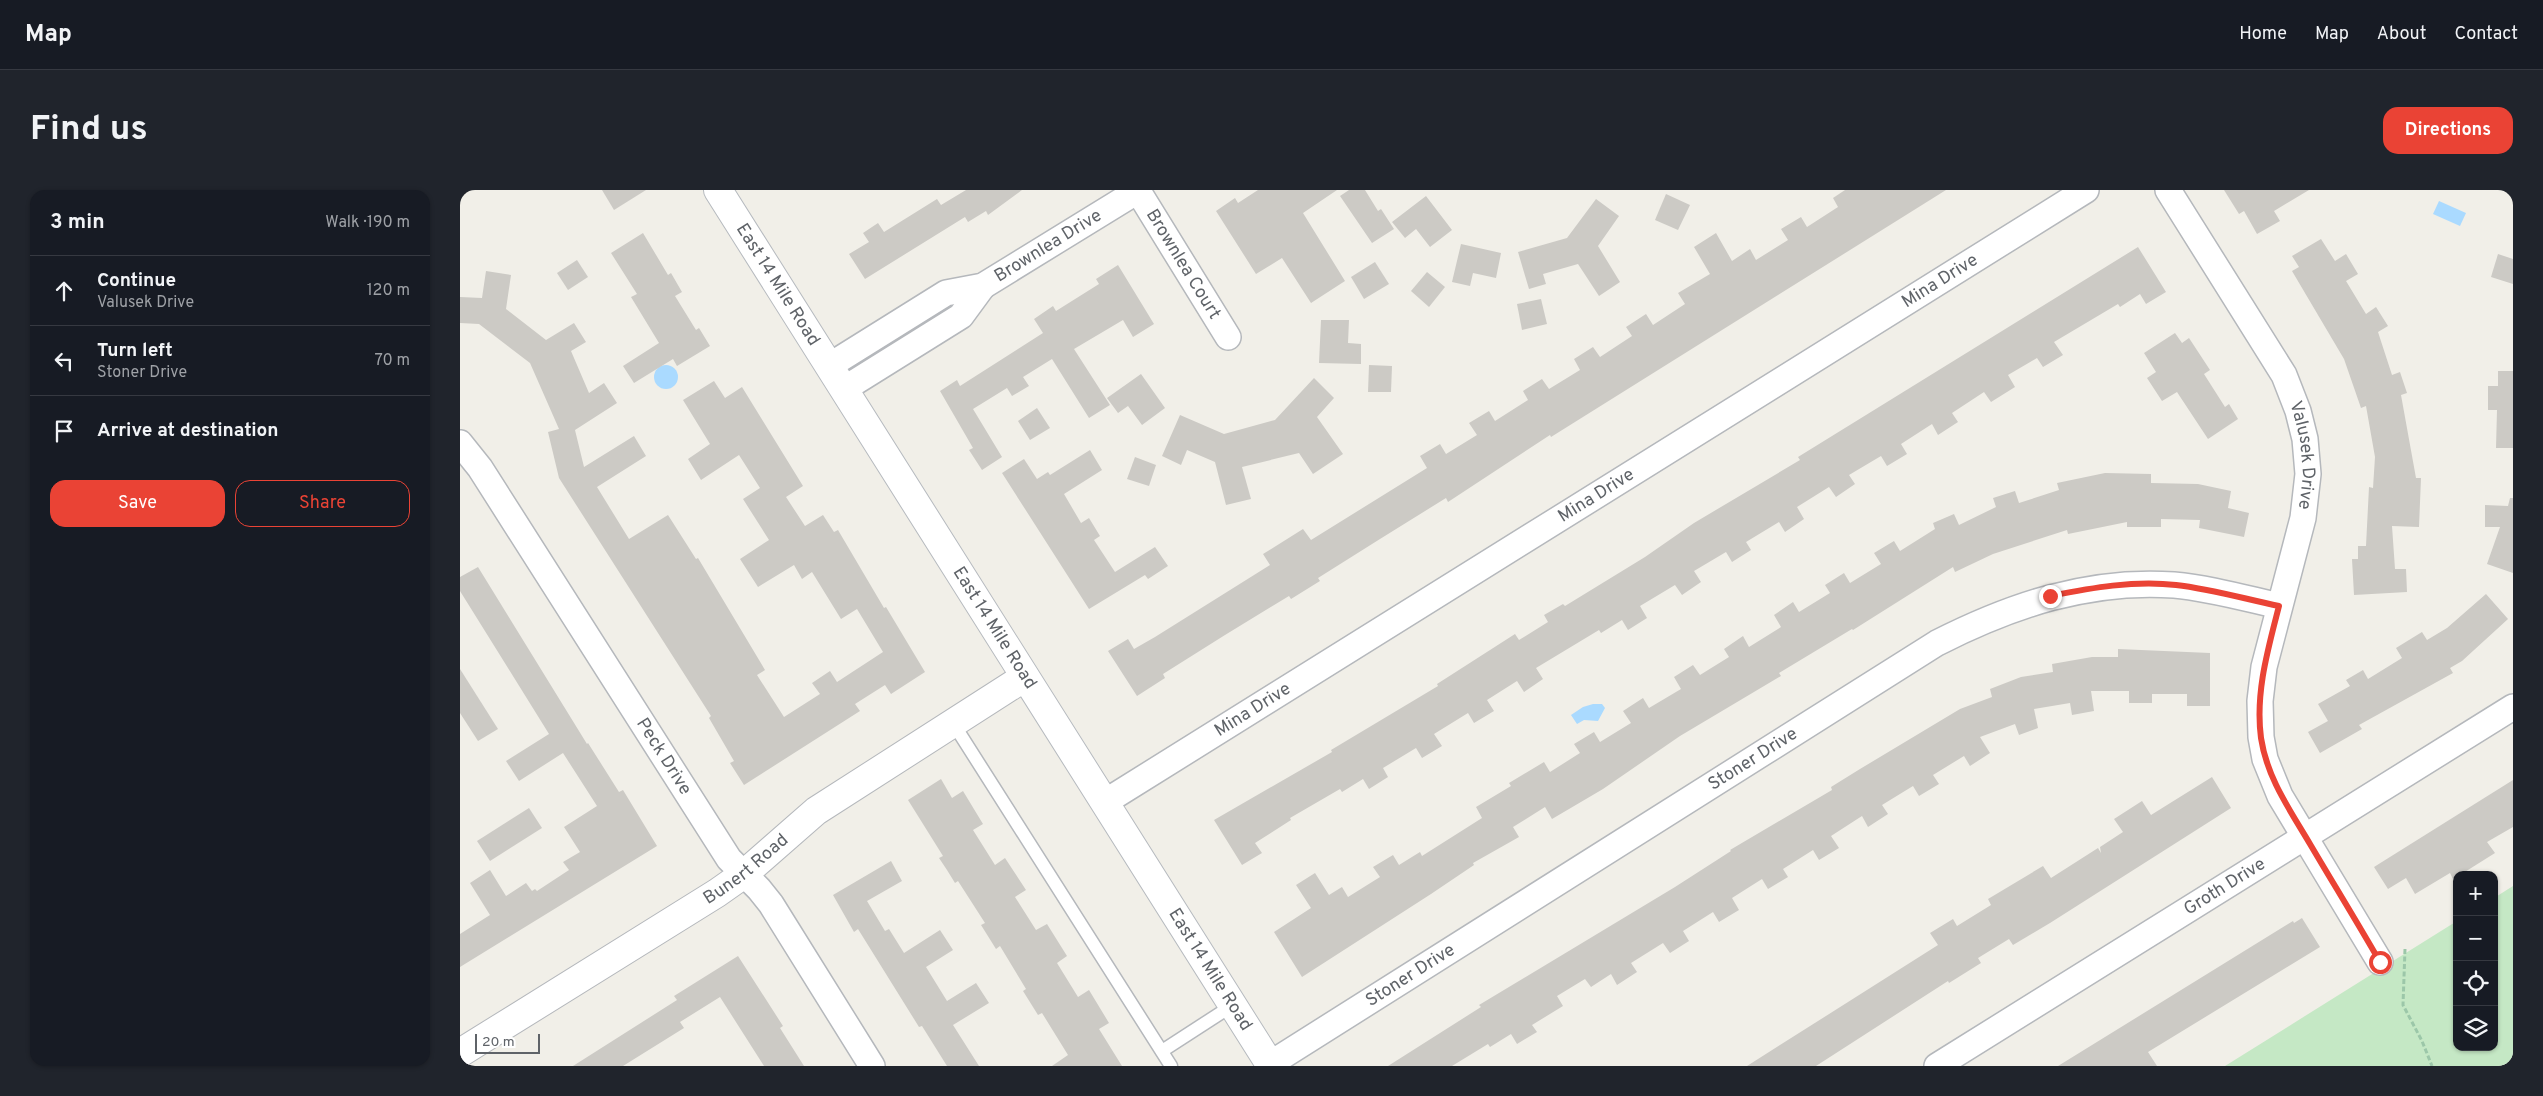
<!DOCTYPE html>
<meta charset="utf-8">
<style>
body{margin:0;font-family:Overpass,sans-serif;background:#20242c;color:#f1f3f6}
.controls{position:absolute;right:15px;bottom:15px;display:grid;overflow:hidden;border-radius:10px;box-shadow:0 1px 4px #0004}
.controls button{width:45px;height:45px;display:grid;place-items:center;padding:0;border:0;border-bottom:1px solid #363941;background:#171b24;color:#f1f3f6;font:25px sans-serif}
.scale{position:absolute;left:15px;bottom:12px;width:65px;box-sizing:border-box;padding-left:5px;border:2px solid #5f6368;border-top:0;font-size:14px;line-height:18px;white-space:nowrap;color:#5f6368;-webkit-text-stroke:4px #fff;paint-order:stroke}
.stop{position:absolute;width:15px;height:15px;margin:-11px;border:4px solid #ea4335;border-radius:50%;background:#fff}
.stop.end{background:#ea4335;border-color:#fff;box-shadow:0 1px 5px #0008}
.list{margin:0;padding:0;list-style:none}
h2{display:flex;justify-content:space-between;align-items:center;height:65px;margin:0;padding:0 20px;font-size:21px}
h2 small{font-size:16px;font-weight:400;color:#9ea1a6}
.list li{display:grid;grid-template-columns:32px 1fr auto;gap:15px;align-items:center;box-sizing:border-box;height:70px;padding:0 20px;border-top:1px solid #363941}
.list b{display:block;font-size:19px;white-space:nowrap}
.list p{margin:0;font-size:16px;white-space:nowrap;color:#9ea1a6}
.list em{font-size:16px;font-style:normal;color:#9ea1a6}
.actions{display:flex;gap:10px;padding:15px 20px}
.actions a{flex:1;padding:11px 0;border:1px solid #ea4335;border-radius:15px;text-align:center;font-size:18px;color:#ea4335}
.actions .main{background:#ea4335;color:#fff}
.icon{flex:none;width:28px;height:28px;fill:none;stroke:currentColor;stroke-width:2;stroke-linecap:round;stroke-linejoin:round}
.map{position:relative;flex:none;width:2053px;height:876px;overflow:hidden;border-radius:15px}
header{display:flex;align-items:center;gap:30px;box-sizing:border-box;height:70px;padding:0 25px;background:#171b24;border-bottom:1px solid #363941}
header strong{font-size:24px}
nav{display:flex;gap:28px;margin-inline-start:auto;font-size:18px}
.intro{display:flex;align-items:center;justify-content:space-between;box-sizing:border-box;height:120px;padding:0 30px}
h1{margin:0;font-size:35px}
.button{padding:12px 22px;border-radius:15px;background:#ea4335;color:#fff;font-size:18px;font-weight:700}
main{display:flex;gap:30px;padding:0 30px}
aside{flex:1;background:#171b24;border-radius:15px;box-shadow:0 1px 4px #0004}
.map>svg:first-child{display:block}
</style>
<header>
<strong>Map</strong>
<nav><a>Home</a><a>Map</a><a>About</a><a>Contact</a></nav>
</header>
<div class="intro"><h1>Find us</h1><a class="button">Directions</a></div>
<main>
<aside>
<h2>3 min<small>Walk · 190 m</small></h2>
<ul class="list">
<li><svg class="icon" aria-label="ahead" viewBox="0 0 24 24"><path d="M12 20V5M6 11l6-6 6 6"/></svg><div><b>Continue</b><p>Valusek Drive</p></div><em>120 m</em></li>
<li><svg class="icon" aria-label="left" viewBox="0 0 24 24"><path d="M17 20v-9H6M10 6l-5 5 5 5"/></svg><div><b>Turn left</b><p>Stoner Drive</p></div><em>70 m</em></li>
<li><svg class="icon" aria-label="arrive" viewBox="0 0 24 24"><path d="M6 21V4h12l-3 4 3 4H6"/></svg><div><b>Arrive at destination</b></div></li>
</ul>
<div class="actions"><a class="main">Save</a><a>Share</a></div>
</aside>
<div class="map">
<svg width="2053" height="876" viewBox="0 0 2053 876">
<rect width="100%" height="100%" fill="#f1efe8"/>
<path fill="#c5e8c5" d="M2053,696v180h-288l232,-145v126h37v-149z"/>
<g fill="#aadaff">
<path d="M1979,11l27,12 -6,13 -27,-12z"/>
<circle cx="206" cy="187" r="12"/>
<path d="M1133,514h9l3,4 -7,13 -14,-1 -7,4 -6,-9 12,-8z"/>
</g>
<g fill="#cccac5">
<path d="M142,0h44l-32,20z"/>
<path d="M506,0h56l-34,25 -2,-4 -18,11 -3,-5 -100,62 -16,-25 20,-12 -6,-9 15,-10 6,9 53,-33 4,6z"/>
<path d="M798,0h79l-34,23 42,68 -34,22 -29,-45 -26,16 -40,-63 19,-13 3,5z"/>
<path d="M889,0h16l13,21 3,-2 13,20 -22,14 -32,-47z"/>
<path d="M1385,0h101l-395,247 -1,-2 -102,67 -2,-4 -66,41 -62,39 2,3 -29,18 -2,-3 -64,39 -62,39 2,4 -28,18 -29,-45 20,-12 6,10 21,-12 115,-72 -7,-11 40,-25 8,11 116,-72 -7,-12 20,-12 6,10 31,-19 -8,-12 20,-12 6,10 33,-21 -5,-9 19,-12 7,10 31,-19 -6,-11 19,-12 7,10 32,-21 -6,-9 20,-13 7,11 32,-21 -7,-11 32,-19 -16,-27 22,-14 16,28 18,-12 6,11 32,-20 -7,-11 20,-12 6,10 31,-20 -5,-9z"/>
<path d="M1764,0h85l-35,21 6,10 -23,13 -13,-23 -5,3z"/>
<path d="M1206,4l24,11 -12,25 -23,-10z"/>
<path d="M966,6l26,34 -22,17 -14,-18 -11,9 -13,-16z"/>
<path d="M1136,9l23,17 -21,30 22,36 -21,14 -21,-32 -35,10 3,10 -17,5 -11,-37 49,-14z"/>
<path d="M183,43l25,42 3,-2 11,19 -7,4 21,34 3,-2 11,18 -33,20 -4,-7 -39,24 -11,-17 36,-23 -28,-46 6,-3 -26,-41z"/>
<path d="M1861,49l14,22 11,-7 12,20 -12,7 20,33 10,-7 12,19 -10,6 14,43 8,-3 7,21 -6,2 15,83h5l-2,49 -27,-1 3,43h11l1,23 -53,3 -2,-36h6v-13h8l3,-59 4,1 2,-31 -9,-51 -5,2 -17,-49 -52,-88 7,-4 -7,-11z"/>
<path d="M1001,54l40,9 -5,25 -23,-5 -3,13 -18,-4z"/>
<path d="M1678,57l28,45 -20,12 -6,-10 -20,13 -2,-3 -64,38 9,13 -20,12 -6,-9 -29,17 7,12 -24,15 -7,-10 -32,21 6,9 -20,13 -6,-11 -31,20 6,10 -20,12 -6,-10 -32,19 6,9 -19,13 -7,-10 -32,20 7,12 -19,13 -6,-10 -33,20 5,8 -19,12 -6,-10 -32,19 7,11 -19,13 -7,-10 -35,21 7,12 -19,12 -6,-10 -21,13 -2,-3 -63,38 7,11 -19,13 -7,-11 -30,19 7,11 -20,12 -6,-10 -34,21 8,12 -20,12 -6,-10 -33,20 5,9 -19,12 -6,-10 -21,13 -2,-3 -50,29 1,2 -36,23 7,10 -20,12 -28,-45 118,-68 -1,-2 107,-64 -1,-2 78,-50 4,6 29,-18 -4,-7 19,-11 2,2 80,-49 49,-34 106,-63 -2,-3z"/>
<path d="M2038,64l15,5v25l-22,-7z"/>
<path d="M117,70l11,17 -20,13 -11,-17z"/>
<path d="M915,72l14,22 -25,15 -13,-22z"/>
<path d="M658,75l36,59 -21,13 -10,-17 -49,29 36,56 -21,13 -37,-59 -29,18 6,9 -17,10 -5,-8 -34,21 29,48 -20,13 -13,-20 4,-2 -33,-57 17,-11 3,6 83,-53 -9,-14 19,-13 3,5 43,-27 -3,-5z"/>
<path d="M26,81l25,4 -5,34 40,31 28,-17 12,19 -15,9 18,42 15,-10 13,20 -42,27 9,37 50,-31 12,20 -49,31 32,52 39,-24 28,44 2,-1 67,112 -8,5 27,42 36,-23 -8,-11 18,-12 7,11 46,-30 -26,-43 -16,10 -29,-47 -10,7 -8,-14 -36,22 -18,-28 29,-19 -26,-41 17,-11 -21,-33 -38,25 -13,-21 22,-15 -27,-44 31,-19 11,17 17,-11 61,99 -17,11 19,29 18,-11 11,17 4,-2 46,78 2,-1 39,65 -34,22 -6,-9 -30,19 5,7 -116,74 -14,-22 4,-2 -25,-43 2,-2 -152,-238 -11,-46 11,-3 -29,-66 -51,-39 -19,-1v-26l22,1z"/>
<path d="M967,82l18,15 -16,20 -18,-16z"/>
<path d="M1081,109l6,25 -25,6 -5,-26z"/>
<path d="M861,130h28l-1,23 13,1v20l-42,-1z"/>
<path d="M1715,143l7,10 7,-5 21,32 -6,4 21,33 4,-3 9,15 -30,20 -31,-47 -15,9 -15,-23 9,-6 -12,-19z"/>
<path d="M909,175l23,1 -1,26h-23z"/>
<path d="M2038,181h15v77h-17l1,-38h-9v-24h10z"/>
<path d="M681,184l24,34 -23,17 -14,-19 -10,7 -11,-15z"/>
<path d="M854,188l20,20 -17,19 26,37 -30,20 -14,-21 -57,14 9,32 -25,6 -11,-43 -28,-12 -6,15 -19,-9 18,-41 44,19 51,-14z"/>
<path d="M577,218l13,20 -20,12 -12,-19z"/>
<path d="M630,260l12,20 -38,24 17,29 8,-5 11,18 -6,4 21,32 40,-25 13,19 -20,13 -3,-4 -56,34 -87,-136 22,-14 13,20 11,-7 2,3z"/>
<path d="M675,267l21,8 -7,21 -22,-7z"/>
<path d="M1645,283l46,1v9l47,1 33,7 -3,17 21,5 -5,24 -45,-9 1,-8 -39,-1v8h-34v-5l-59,12 -1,-4 -74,24 -38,18 -2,-5 -100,63 -1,-1 -73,44 2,3 -101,60 -77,53 -51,30 -7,-12 -32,20 6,10 -46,26 1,2 -43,29 -129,83 -28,-45 37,-24 -15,-23 19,-12 14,22 13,-8 6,10 32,-20 -7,-10 20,-12 6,10 21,-13 2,4 60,-38 -6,-11 35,-21 -2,-3 35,-21 6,10 30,-19 -6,-9 20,-12 6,10 31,-19 -8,-12 20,-13 6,10 32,-19 -7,-12 19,-12 7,10 29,-18 -5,-8 19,-13 6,11 32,-20 -7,-12 19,-13 6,10 31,-19 -5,-8 19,-12 6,10 31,-19 -7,-11 20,-12 6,10 35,-22 -2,-6 21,-9 5,11 37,-18 -3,-9 22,-7 4,12 40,-13 -2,-7z"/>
<path d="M2050,308h3v75l-26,-9 13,-37h-15v-22l23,1z"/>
<path d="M18,377l109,177 1,-1 31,49 4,-2 34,56 -197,121v-33l30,-19 -20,-32 20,-13 16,26 20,-13 6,8 3,-2 2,2 32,-21 -6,-8 17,-10 -16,-25 33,-21 -34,-53 -44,28 -13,-20 43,-27 -89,-143v-14z"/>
<path d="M2026,404l22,25 -46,42 -12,7 3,5 -94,52 3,4 -42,24 -12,-21 20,-11 -10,-17 32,-18 -4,-6 17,-10 5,9 34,-21 -6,-10 26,-16 5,8 20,-12z"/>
<path d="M1658,459l92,4v53h-23v-12h-35v9h-23v-12h-38l3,20 -22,4 -2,-12 -36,6 4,19 -19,7 -4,-11 -35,13 10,16 -20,13 -6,-10 -31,19 6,9 -20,12 -6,-10 -31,19 6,9 -20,13 -6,-11 -31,20 8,12 -20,12 -6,-10 -30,19 5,8 -20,12 -6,-10 -30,19 7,12 -20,12 -6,-10 -30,19 6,10 -19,12 -7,-10 -32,20 6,9 -20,13 -6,-11 -20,13 -6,-8 -28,17 6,10 -31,19 5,7 -20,12 -6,-10 -21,13 -2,-3 -36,22h-64l93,-59 -2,-2 196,-118 56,-36 -1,-1 102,-60 -1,-3 29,-18 100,-60 32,-12 -2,-8 31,-12 32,-5 -1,-8 40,-7h26z"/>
<path d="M0,479l38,60 -20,12 -18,-28z"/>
<path d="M1752,587l19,31 -181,115 -37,22 -4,-6 -31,19 3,5 -32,20 -1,-2 -132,85h-69l191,-121 -8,-12 23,-14 4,7 34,-21 -3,-6 55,-33 8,12 47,-30 3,5 -1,-6 23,-15 -9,-13 28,-18 9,14z"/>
<path d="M481,589l11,19 11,-7 20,33 -10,6 22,35 10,-7 21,32 -11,7 21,33 11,-6 20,32 -10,7 21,34 11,-7 20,33 -10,6 23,37h-70l16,-11 -26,-42 -4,2 -15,-24 3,-2 -26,-43 -4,3 -15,-24 4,-2 -27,-42 -3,2 -8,-13 -8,-12 4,-2 -35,-56z"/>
<path d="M2053,590v47l-26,15 8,11 -35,22h-3l-4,4 -3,-6 -35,21 -9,-16 -18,11 -14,-22z"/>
<path d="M69,618l13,20 -52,33 -13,-20z"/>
<path d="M431,671l11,20 -35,20 18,30 4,-2 15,24 36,-23 13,20 -27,17 21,34 29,-18 13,20 -36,22 26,41h-32l-25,-40 -3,1 -61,-98 -4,3 -21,-37z"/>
<path d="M1842,728l18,29 -172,105 9,14h-99l235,-145 1,2z"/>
<path d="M278,766l45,70 -3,2 24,38h-40l-44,-69 -40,25 4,6 -61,38h-50l104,-66 -3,-4z"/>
</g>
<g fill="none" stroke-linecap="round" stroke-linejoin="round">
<g stroke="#b5b8bc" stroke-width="15">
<g id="service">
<path d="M493,533l218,343"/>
<path d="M702,861l71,-46"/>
</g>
</g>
<g stroke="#b5b8bc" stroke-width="28">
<g id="minor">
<path id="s1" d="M1708,0l116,185 14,36 7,28 3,35 -5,44 -39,149 -4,34 1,36 4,22 15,37 100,166"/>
<path id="s2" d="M678,1l90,146"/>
<path id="s3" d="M369,176l117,-73 37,-7 156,-96"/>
<path d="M384,199l117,-73 22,-30"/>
<path id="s4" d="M0,253l20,25 249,391 30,30 12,15 101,162"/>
<path id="s5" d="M645,612l981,-612"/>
<path id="s6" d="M810,874l667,-421c75,-38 152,-64 237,-58 35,3 70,13 105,21"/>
<path id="s7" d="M1477,876l576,-359"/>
</g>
</g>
<g stroke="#b5b8bc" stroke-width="30">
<g id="tertiary">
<path id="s8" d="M0,863l257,-160 27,-19 72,-63 209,-134"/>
</g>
</g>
<g stroke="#b6babf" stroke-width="30">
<g id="secondary">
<path id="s9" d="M258,0l553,876"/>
</g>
</g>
<path stroke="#9cc7a9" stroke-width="3" stroke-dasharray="5 2.5" stroke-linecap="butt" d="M1945,759l-2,56 19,36 10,25"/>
<use href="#service" stroke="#fff" stroke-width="12"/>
<use href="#minor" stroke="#fff" stroke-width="25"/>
<use href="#tertiary" stroke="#fff" stroke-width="28"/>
<use href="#secondary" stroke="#fff" stroke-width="28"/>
</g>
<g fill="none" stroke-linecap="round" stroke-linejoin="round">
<path stroke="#ea4335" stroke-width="6" d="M1590,406c41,-8 84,-16 126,-11 35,4 69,14 103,21 -11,43 -24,87 -18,132 6,40 29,72 49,106 23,39 47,78 70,118"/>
</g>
<g text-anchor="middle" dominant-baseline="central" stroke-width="4" stroke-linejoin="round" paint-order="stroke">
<g font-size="18" fill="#5f6368" stroke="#fff">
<text stroke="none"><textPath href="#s3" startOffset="252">Brownlea Drive</textPath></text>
<text stroke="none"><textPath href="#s2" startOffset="86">Brownlea Court</textPath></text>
<text stroke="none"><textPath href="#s5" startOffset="984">Mina Drive</textPath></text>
<text stroke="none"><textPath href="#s9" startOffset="112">East 14 Mile Road</textPath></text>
<text stroke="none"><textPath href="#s1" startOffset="302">Valusek Drive</textPath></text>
<text stroke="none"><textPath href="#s5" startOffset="579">Mina Drive</textPath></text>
<text stroke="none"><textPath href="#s9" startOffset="518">East 14 Mile Road</textPath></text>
<text stroke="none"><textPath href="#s5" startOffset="174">Mina Drive</textPath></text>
<text stroke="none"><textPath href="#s4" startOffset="374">Peck Drive</textPath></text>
<text stroke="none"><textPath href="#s6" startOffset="571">Stoner Drive</textPath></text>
<text stroke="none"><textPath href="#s8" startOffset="340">Bunert Road</textPath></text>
<text stroke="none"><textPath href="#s7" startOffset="339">Groth Drive</textPath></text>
<text stroke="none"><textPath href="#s9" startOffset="922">East 14 Mile Road</textPath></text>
<text stroke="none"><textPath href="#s6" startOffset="166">Stoner Drive</textPath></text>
</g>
</g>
</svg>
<div class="controls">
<button>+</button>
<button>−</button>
<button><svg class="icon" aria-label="locate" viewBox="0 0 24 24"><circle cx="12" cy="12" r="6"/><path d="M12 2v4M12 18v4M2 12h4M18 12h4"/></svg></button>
<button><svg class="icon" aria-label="layers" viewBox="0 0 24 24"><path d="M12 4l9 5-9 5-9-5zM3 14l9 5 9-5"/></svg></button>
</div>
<div class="scale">20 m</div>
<div class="stop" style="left:1920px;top:772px"></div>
<div class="stop end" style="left:1590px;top:406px"></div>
</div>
</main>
